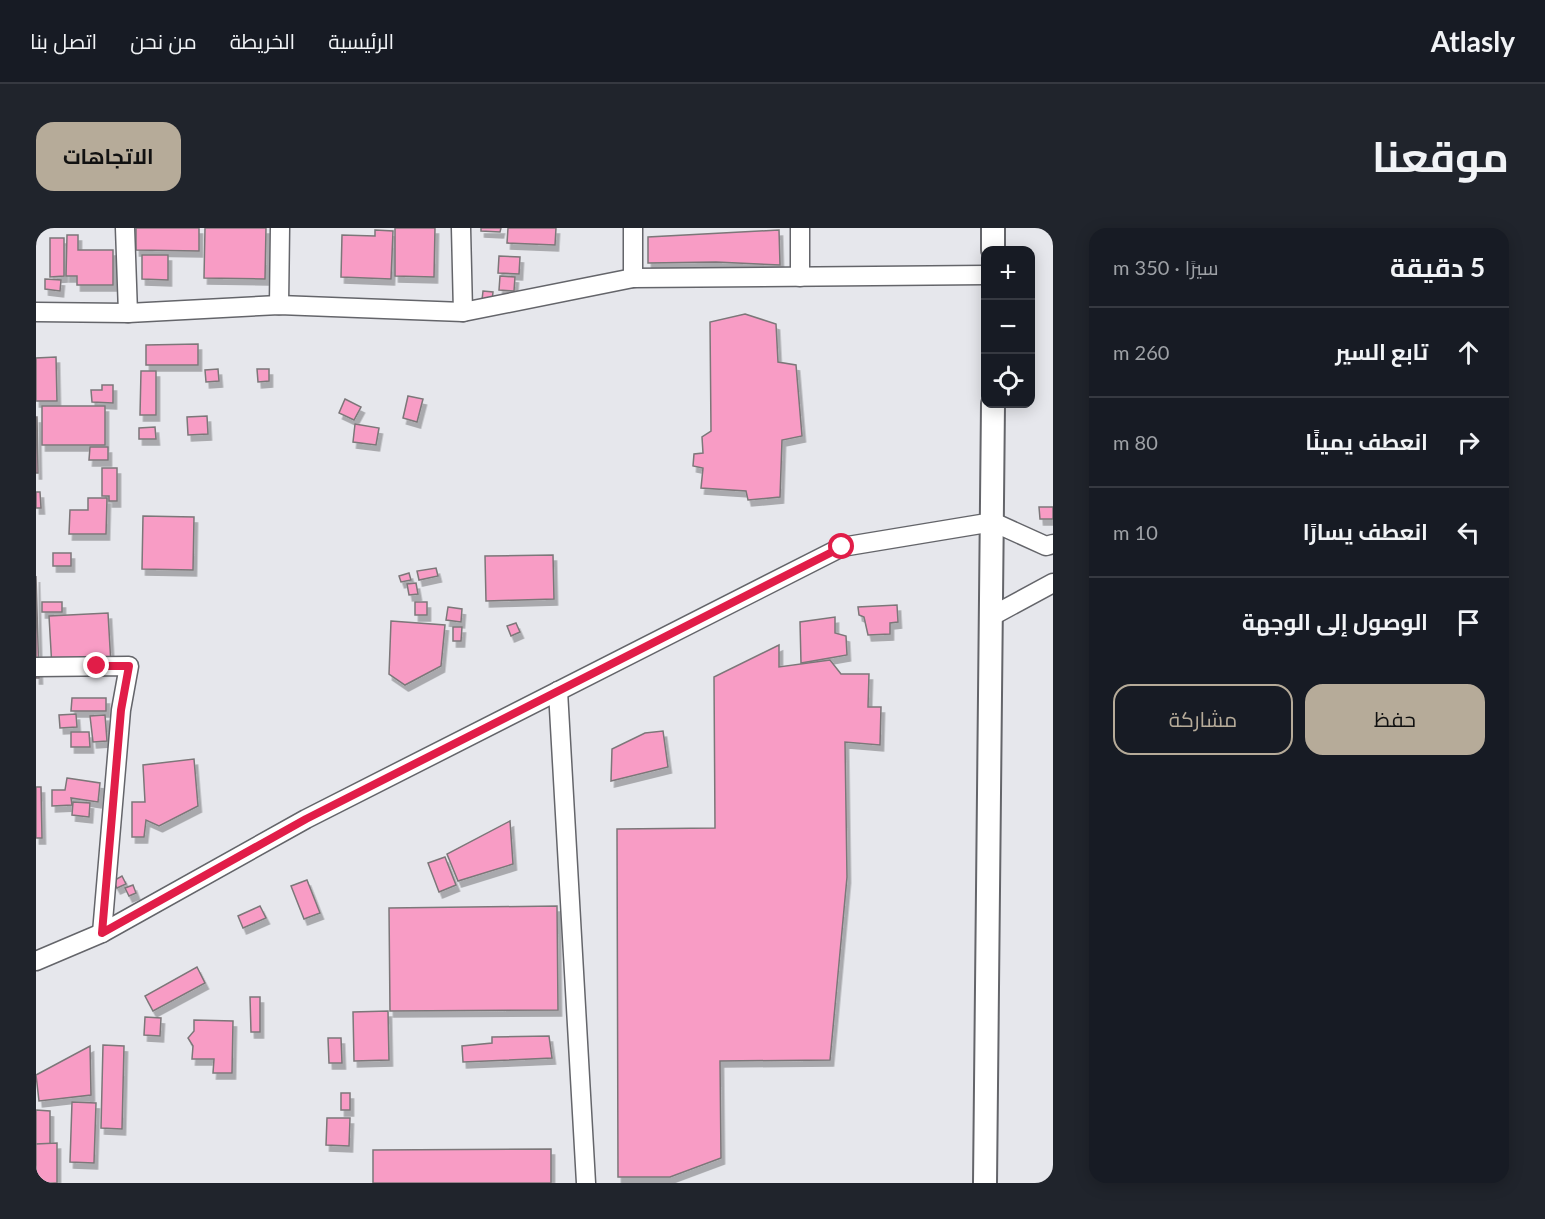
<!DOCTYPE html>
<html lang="ar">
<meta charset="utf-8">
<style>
body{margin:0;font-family:Lato,Cairo,sans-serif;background:#20242c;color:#f1f3f6;direction:rtl}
.controls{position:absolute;right:18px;top:18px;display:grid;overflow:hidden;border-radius:12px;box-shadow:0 3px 15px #0003}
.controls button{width:54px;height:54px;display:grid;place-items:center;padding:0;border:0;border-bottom:2px solid #363941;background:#171b24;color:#f1f3f6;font:30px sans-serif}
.stop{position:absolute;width:18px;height:18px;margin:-14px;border:4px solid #e11d48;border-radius:50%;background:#fff}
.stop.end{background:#e11d48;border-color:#fff;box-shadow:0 2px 6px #0008}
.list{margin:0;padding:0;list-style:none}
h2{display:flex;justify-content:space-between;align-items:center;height:78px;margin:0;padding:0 24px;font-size:26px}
h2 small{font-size:20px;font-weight:400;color:#9ea1a6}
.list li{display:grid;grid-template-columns:39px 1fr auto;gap:18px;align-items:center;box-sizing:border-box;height:90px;padding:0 24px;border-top:2px solid #363941}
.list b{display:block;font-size:22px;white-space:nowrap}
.list em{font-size:20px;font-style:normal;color:#9ea1a6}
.actions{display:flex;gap:12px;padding:18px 24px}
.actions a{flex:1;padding:14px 0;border:2px solid #b6ab99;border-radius:18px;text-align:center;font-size:21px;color:#b6ab99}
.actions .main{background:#b6ab99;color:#111}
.icon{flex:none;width:33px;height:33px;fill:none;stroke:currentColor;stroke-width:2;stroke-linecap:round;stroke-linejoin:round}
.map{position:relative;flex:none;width:1017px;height:955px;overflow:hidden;direction:ltr;border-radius:18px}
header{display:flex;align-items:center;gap:36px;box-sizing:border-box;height:84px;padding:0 30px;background:#171b24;border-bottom:2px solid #363941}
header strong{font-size:28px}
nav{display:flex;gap:33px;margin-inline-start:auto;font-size:21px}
.intro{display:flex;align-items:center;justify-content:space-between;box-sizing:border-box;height:144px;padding:0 36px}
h1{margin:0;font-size:42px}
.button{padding:15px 27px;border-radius:18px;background:#b6ab99;color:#111;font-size:21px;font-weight:700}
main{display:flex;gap:36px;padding:0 36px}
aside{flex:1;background:#171b24;border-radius:18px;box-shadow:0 3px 15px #0003}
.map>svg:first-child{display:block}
</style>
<header>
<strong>Atlasly</strong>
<nav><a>الرئيسية</a><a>الخريطة</a><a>من نحن</a><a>اتصل بنا</a></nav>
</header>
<div class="intro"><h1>موقعنا</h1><a class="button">الاتجاهات</a></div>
<main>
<aside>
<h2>5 دقيقة<small>سيرًا · 350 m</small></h2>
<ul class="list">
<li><svg class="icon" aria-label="ahead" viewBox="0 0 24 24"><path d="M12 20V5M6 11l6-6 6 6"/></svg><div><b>تابع السير</b></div><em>260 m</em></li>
<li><svg class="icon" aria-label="right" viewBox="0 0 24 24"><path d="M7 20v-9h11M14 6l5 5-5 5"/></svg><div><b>انعطف يمينًا</b></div><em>80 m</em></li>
<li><svg class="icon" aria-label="left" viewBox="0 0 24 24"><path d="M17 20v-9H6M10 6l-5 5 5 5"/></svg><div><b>انعطف يسارًا</b></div><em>10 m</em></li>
<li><svg class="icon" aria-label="arrive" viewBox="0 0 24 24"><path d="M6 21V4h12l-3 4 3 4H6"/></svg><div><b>الوصول إلى الوجهة</b></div></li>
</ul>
<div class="actions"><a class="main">حفظ</a><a>مشاركة</a></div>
</aside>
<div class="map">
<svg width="1017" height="955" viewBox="0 0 1017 955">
<defs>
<filter id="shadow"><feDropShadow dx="3.5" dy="6" stdDeviation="0" flood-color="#0004"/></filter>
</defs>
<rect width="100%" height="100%" fill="#e6e7ec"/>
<g fill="#f89cc5" stroke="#7c7779" stroke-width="1.5" filter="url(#shadow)">
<path d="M100,0h63v23l-63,-1z"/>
<path d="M169,0h61l-1,51 -61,-1z"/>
<path d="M359,0h40l-1,49 -39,-1z"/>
<path d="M445,0h20l-1,4 -19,-1z"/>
<path d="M472,0h48l-1,17 -48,-2z"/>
<path d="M339,2l18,1 -2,48 -50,-2 1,-42 33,1z"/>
<path d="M743,2l1,35 -64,-3 -68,1v-26z"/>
<path d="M31,7h11v15h35v35h-36v-9h-11z"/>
<path d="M14,10h14v38l-14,1z"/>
<path d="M106,27h26v25l-26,-1z"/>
<path d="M463,28l21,1 -1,17 -21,-1z"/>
<path d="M464,48l15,1 -1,14 -15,-1z"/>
<path d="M9,51l16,1 -1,11 -15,-2z"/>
<path d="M447,63l10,1 -1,9 -10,-1z"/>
<path d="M709,86l31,10 2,38 18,3 6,71 -20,4 -2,57 -32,3 -2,-9 -45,-3 2,-20 -10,-2 1,-12 9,-1 -1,-16 9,-6 -1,-109z"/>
<path d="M162,116v21h-52v-20z"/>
<path d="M20,129l1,44h-21v-43z"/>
<path d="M182,141l1,12 -13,1 -1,-12z"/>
<path d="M221,141h12v12l-11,1z"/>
<path d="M105,143h15v44h-16z"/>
<path d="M66,157h11v18l-21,-1 -1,-12h11z"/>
<path d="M372,168l15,3 -6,23 -14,-4z"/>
<path d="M309,171l16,8 -7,13 -15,-7z"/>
<rect x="6" y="178" width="63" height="39"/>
<path d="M171,188l1,18 -20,1 -1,-18z"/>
<path d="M0,189h1l1,56h-2z"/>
<path d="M319,196l24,4 -3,17 -23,-3z"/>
<path d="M119,199l1,12h-17v-11z"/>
<path d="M54,219h18v13h-19z"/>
<path d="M66,240h15v33h-8v-5h-7z"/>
<path d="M0,264h4l1,16h-5z"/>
<path d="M52,270h19l-1,36h-37l1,-24h18z"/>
<path d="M1003,279h14v12h-13z"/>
<path d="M107,288l51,1 -1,53 -51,-1z"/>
<rect x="17" y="325" width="18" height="13"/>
<path d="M517,327l1,44 -68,2 -1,-45z"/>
<path d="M400,340l2,8 -19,4 -2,-9z"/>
<path d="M373,345l2,7 -10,2 -2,-6z"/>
<path d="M0,348l3,102h-3z"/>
<path d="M380,355l2,11 -9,1 -2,-11z"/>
<rect x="6" y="374" width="20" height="10"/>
<rect x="379" y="374" width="12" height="13"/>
<path d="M861,377l1,17 -8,1v11l-22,1 -4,-18 -5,-2 -1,-8z"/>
<path d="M412,379l14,2 -1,13 -15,-2z"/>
<path d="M72,385l3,52 -59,3 -3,-52z"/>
<path d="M799,389v16l11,3 1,19 -46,8 -1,-41z"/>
<path d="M355,393l54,4 -4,41 -36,19 -16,-11z"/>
<path d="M480,395l4,9 -9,4 -4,-10z"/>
<path d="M417,399h9l-1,14h-8z"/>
<path d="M743,417v22l51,-7 11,14h28l-1,33h13l-1,38 -35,-3 2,135 -17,183 -110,1 1,97 -51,19h-52l-1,-348 98,-1 -1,-151z"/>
<path d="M36,470h34v13h-35z"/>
<path d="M40,486l1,13 -17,1 -1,-13z"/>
<path d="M69,487l2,26 -14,1 -3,-26z"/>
<path d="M627,503l5,36 -57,14 1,-32 33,-16z"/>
<path d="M35,504h18l1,15h-19z"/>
<path d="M158,531l4,47 -39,20 -13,-6 -2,17h-12v-35h13l-2,-37z"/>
<path d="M31,550l33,5 -2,19 -27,-4 1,7 -20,1v-16h13z"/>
<path d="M0,559h5l1,51h-6z"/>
<path d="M37,574l17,1 -1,14 -17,-2z"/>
<path d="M474,593l3,43 -55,17 -11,-27z"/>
<path d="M409,629l11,28 -17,7 -11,-29z"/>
<path d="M86,648l4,8 -9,4 -4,-7z"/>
<path d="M271,652l13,33 -16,6 -13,-33z"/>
<path d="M97,657l3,8 -7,3 -4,-8z"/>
<path d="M224,678l6,12 -23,10 -5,-12z"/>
<path d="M521,678l1,104 -168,1 -1,-103z"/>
<path d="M161,739l8,16 -52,28 -8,-15z"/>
<path d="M214,769h10v35h-9z"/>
<path d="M352,783l1,49 -35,1 -1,-49z"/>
<path d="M109,789l16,1 -1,18 -16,-1z"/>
<path d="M158,792l39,1 -1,52h-19l1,-14h-22l1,-13 -5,-8 6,-7z"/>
<path d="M513,808l3,22 -89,4 -1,-16 30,-3v-6z"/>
<path d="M292,810h13l1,25h-13z"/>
<path d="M67,817l21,1 -2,83 -21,-1z"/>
<path d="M54,818l1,49 -52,6 -3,-26z"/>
<rect x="305" y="865" width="9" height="17"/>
<path d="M36,874l24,1 -2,60 -24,-1z"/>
<path d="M0,882l14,1v36l-14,-1z"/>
<path d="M291,890h23l-1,28 -23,-1z"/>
<path d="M21,915v40h-21v-39z"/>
<path d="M515,921v34h-178v-33z"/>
</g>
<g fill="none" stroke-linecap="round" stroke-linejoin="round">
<g stroke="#64656a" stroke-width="21">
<g id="minor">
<path d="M89,0l3,85"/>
<path d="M425,0l2,84"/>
<path d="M597,0v50"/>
<path d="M764,0v49"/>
<path d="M243,77l1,-77"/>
<path d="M0,84l92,1 151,-8 184,7 170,-34 353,-3"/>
<path d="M956,388l61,-33"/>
<path d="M0,439l93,-1 -8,44 -19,223"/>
<path d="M522,463l28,492"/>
<path d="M0,733l66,-28 204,-114 536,-272 151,-25 53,24 7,-2"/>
</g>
</g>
<g stroke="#64656a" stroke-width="26">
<g id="tertiary">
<path d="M957,0v22"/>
<path d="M949,955l8,-779"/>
</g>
</g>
<use href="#minor" stroke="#fff" stroke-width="18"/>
<use href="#tertiary" stroke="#fff" stroke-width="22"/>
</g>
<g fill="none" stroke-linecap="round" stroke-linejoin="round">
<path stroke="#e11d48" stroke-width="8" d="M61,438h32l-8,44 -19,223 204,-114 536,-272"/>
</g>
</svg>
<div class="controls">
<button>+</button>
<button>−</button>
<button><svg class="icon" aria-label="locate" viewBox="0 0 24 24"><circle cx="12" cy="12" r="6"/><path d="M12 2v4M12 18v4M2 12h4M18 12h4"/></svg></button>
</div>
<div class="stop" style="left:806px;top:319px"></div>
<div class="stop end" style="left:61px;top:438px"></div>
</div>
</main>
